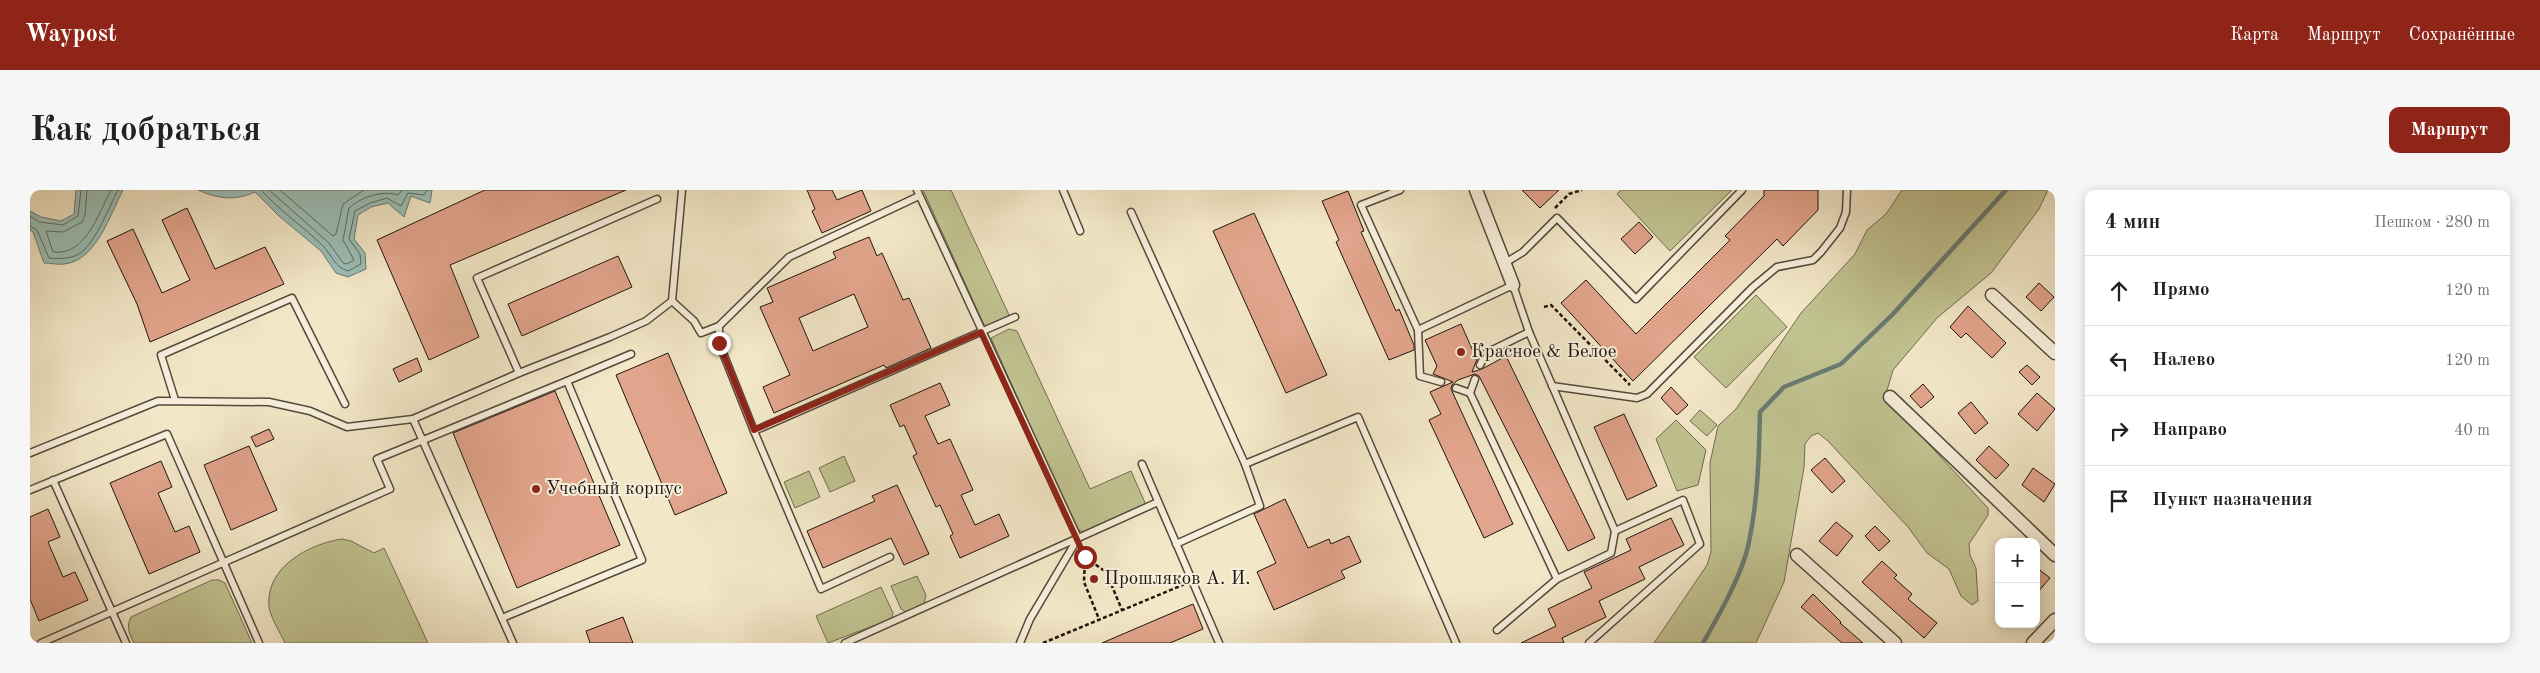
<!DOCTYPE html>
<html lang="ru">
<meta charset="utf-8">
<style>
body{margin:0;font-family:"Old Standard TT",serif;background:#f6f6f6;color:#202124}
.controls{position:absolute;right:15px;bottom:15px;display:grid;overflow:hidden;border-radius:10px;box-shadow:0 2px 12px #0003}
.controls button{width:45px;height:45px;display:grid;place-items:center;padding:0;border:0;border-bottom:1px solid #e0e0e0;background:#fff;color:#202124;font:25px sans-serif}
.stop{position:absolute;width:15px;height:15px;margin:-11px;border:4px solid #8f2418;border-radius:50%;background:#fff}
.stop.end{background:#8f2418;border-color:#fff;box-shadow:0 1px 5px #0008}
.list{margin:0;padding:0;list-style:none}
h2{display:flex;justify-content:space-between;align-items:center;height:65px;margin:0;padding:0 20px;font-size:21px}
h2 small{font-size:16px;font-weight:400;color:#757577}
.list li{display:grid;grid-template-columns:32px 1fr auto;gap:15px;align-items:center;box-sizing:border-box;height:70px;padding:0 20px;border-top:1px solid #e0e0e0}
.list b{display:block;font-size:19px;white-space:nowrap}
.list em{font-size:16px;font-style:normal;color:#757577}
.icon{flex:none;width:28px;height:28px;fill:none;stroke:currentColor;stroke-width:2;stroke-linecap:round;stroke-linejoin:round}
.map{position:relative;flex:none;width:2025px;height:453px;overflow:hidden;border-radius:10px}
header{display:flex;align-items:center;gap:30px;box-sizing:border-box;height:70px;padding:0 25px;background:#8f2418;color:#fff}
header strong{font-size:24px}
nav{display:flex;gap:28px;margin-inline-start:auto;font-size:18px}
.intro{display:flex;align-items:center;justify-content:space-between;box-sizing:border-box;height:120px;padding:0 30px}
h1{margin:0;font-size:35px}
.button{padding:12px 22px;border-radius:10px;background:#8f2418;color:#fff;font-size:18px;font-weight:700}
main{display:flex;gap:30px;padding:0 30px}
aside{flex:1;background:#fff;border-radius:10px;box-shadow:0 2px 12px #0003}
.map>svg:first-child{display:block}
</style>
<header>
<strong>Waypost</strong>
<nav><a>Карта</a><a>Маршрут</a><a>Сохранённые</a></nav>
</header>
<div class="intro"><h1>Как добраться</h1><a class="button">Маршрут</a></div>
<main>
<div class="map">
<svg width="2025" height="453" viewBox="0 0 2025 453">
<rect width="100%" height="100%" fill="#f2e7c7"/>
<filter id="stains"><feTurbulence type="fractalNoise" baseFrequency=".004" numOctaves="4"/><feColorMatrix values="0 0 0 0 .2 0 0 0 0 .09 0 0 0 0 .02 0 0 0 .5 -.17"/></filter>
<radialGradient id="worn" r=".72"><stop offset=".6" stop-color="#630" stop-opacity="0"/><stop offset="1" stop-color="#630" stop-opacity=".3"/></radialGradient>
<g fill="#c1c391" stroke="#706c50">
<path d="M893,0h28l59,127 -21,10 -5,-2z"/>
<path d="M1591,0h111l-62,61 -53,-57z"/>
<path d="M1872,0h146l-9,19 -48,64 -54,45 -44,52 -8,27 103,111v7l-19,29 1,11 6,13 2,33 -6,4 -11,-9 -12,-27 -22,-16 -19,-26 -80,-86 -10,-8 -7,3 -6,8 -1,24 -20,114 -28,61h-102l53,-78 4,-13 -1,-89 8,-37 18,-17 65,-96 54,-59 12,-24 19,-16z"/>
<path d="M1726,105l31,32 -61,61 -32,-31z"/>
<path d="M979,139l8,2 73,158 41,-18 15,34 -62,27 -8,-3 -85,-191z"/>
<path d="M1670,220l17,15 -10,11 -17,-15z"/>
<path d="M1646,230l30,30 -8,35 -21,6 -21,-52z"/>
<path d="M814,266l11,25 -25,11 -11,-24z"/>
<path d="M779,281l11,26 -25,11 -11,-26z"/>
<path d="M312,349l9,2 23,12 10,-5 44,95h-143c-5,-11 -14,-24 -16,-36 -4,-40 40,-63 73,-68z"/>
<path d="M887,386l9,19 -2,9 -18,8 -5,-3 -10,-23z"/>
<path d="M182,390h7l6,3 27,60h-118c-5,-10 -8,-16 -3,-26z"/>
<path d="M851,397l12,26 -2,6 -63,24 -12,-27z"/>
</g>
<g fill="#9bbfb6" stroke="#697b73">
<path d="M46,0h47c-13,25 -27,71 -59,74 -6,1 -13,-1 -20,-1l-11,-31 -3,-2v-19l11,6 20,4 13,-7z"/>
<path d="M168,0h234l-2,13 -19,-7 -7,21 -16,-14 -17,4 -13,8 -4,24 11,14 1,16 -18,8 -12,-4 -15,-22 -42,-35 -24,-24c-20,9 -37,7 -57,-2z"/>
</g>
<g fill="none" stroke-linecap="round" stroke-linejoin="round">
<g stroke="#5d6a62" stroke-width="1">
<path d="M57,0l-2,25 -3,7 -19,10 -17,-1 7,21c33,4 45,-38 58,-62"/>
<path d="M231,0c19,21 43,37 63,57 8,9 11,20 24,24l13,-7 -1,-10 -11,-15 6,-28 15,-8 17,-5 14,8 7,-13 16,2 3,-5"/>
<path d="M239,0l60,53 14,20 4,1 7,-4 -11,-20 6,-32c12,-11 34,-18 49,-13l4,-5"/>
<path d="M250,0l53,46 3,-2 7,-30 21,-14"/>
<path d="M0,26l9,6 24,3 15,-9 3,-26"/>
<path d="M0,36l7,4 12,28c11,1 24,1 33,-6 15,-13 27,-45 36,-62"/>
</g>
<path stroke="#697b73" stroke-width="4.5" d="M1673,453c16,-28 40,-70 46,-101 9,-43 10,-87 11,-130l24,-25 57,-23 51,-49 114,-125"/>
</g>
<g fill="#e1a48c" stroke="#1f140e" fill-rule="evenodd">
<path d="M455,0h141l-176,75 29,72 -50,23 -52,-120z"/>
<path d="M777,0h25l5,10 25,-10 9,21 -49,22 -10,-22 3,-2z"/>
<path d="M1492,0h37l-19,18z"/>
<path d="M1734,0h54v20l-35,36 -6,-7 -144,142 -72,-78 25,-23 50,54 94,-94 -5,-4 39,-40z"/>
<path d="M1318,1l16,40 -3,1 35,79 3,-2 15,36v5l-25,10 -53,-118 3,-2 -17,-39z"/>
<path d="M157,18l28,61 50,-22 19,37 -134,58 -13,-38 -30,-63 26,-12 29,64 28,-13 -28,-60z"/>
<path d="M1224,23l73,162 -41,18 -73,-162z"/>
<path d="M1609,32l14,15 -18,17 -14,-15z"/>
<path d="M839,47l8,19 5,-3 21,47 6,-2 22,50 -45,20 -2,-3 -110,48 -11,-26 27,-12 -30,-68 13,-5 -6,-14 69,-30 -3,-6zM824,104l14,33 -55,24 -14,-33z"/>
<path d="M588,66l14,31 -110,49 -14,-32z"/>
<path d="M2009,93l15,14 -13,14 -15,-14z"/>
<path d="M1938,116l38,37 -14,15 -26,-25 -5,5 -11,-11z"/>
<path d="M1431,134l12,27 6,3 -7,18 10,-3 24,-13 89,182 -27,13 -89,-175 -4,-2 -17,6 -6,5 -1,4 62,135 -29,14 -55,-118 12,-6 -11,-22 23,-10 -20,-8 4,-8 -12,-26z"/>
<path d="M638,163l59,140 -52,22 -59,-140z"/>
<path d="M387,168l5,13 -23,11 -6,-13z"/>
<path d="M1997,175l13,12 -8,8 -13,-13z"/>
<path d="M910,193l10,22 -25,11 13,28 12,-5 23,51 -12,5 14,30 24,-11 10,22 -49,22 -10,-22 3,-2 -13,-29 -4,2 -23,-51 4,-2 -13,-29 -4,2 -10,-22z"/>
<path d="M1893,194l11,13 -13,11 -11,-12z"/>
<path d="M1641,197l17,18 -11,10 -16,-17z"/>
<path d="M525,201l65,154 -103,43 -64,-155z"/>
<path d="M2007,203l18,16 -18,22 -19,-17z"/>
<path d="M1941,212l17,21 -13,11 -17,-21z"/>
<path d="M1594,224l33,72 -30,14 -33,-73z"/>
<path d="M239,239l5,10 -18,8 -5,-10z"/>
<path d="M219,256l28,64 -46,20 -27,-65z"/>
<path d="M1959,256l20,19 -13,14 -20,-19z"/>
<path d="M1795,268l20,23 -13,12 -21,-23z"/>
<path d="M131,271l11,26 -14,6 17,39 14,-6 11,26 -51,22 -39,-91z"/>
<path d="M2003,278l22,16 -11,18 -22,-17z"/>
<path d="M867,295l32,69 -25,11 -13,-27 -68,30 -16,-37 68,-30 -3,-5z"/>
<path d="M1255,309l23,49 21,-9 2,5 18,-8 12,26 -20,9 4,7 -71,32 -17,-38 19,-9 -22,-49z"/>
<path d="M18,319l12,28 -12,5 15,35 12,-5 13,28 -49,21 -9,-22v-82z"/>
<path d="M1641,328l13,27 -45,22 6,12 -46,22 7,16 -44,21 2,5h-43l35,-17 -8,-17 44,-21 -8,-16 47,-22 -5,-11z"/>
<path d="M1806,332l17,14 -16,20 -18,-15z"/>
<path d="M1845,336l15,15 -11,10 -14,-15z"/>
<path d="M1852,371l15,14 -3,3 18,16 -4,5 29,24 -13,15 -62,-56z"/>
<path d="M2006,377l14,11 -14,16z"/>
<path d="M1783,404l28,28 -1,1 23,20h-21l-41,-36z"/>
<path d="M1163,414l10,25 -33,14h-68z"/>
<path d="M593,427l10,26h-43l-4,-12z"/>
</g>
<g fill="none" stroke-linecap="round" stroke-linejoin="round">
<g stroke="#54493c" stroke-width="9">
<g id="lane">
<path d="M887,0l161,348 -48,81 -10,24"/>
<path d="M1033,0l17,41"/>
<path d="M1370,0l-39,15 57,125 95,-45 16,47 86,199 -4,22 -54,26 -87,-186 5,-14"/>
<path d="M1101,22l114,252 15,42 -84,38"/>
<path d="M1475,73l18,-11 34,-34 79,81 106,-109"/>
<path d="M642,111l22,20 7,12 18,-7 70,-69 130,-61"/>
<path d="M689,136v17l35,88 261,-114"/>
<path d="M1388,140l2,46 21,6"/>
<path d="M1450,175l6,-12 43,-21"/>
<path d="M489,183l-42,-95 180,-79"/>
<path d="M537,191l64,-27"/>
<path d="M1522,196l85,12 10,-4 106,-107 24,-20 36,-7 8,-8 19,-24 6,-16 1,-22"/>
<path d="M1426,198l14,5"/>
<path d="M145,210l-14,-45 131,-57 53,106"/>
<path d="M383,229l100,224"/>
<path d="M724,241l67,158 69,-32"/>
<path d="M0,263l128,-52 111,1 41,9 37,16 66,-8 106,-46 91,-36 36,-16 26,-20 10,-111"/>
<path d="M1112,274l77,179"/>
<path d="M1215,274l113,-47 98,226"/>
<path d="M23,290l73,163"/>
<path d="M0,300l137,-56 92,209"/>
<path d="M1467,440l60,-51"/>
<path d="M11,453l349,-154 -13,-30 190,-78 75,179 -140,58"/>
<path d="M815,453l313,-141"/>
<path d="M1559,453l111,-99 -17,-44 -68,31"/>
</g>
</g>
<g stroke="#54493c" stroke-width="15">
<g id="street">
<path d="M1446,0l37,95"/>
<path d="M1962,105l63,58"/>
<path d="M1860,207l165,158"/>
<path d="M1767,365l98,88"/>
<path d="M2003,453l22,-23"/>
</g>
</g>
<g stroke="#1f140e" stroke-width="2.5" stroke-dasharray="4 2.5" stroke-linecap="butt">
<path d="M1525,18l14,-14 13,-4"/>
<path d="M1514,117l7,-2 79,80"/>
<path d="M1053,361l2,6 21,15 16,38"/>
<path d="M1055,367l-1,25 15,37"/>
<path d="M1013,453l142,-59"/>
</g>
<use href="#lane" stroke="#f7efdb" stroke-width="6"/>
<use href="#street" stroke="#f7efdb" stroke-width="12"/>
</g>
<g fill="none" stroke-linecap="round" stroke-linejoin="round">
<path stroke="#8f2418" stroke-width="6" d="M689,153l35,87 227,-98 104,225"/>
</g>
<g fill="#8f2418" stroke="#f7efdb" stroke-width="2">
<circle cx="1431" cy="162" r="5"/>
<circle cx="506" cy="299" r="5"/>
<circle cx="1064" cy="389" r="5"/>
</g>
<g text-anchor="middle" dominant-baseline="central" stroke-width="4" stroke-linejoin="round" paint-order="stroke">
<g font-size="19" fill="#1f140e" stroke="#f7efdb" text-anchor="start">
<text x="1441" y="162">Красное &amp; Белое</text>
<text x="516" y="299">Учебный корпус</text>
<text x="1074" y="389">Прошляков А. И.</text>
</g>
</g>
<rect width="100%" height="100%" filter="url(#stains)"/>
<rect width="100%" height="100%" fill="url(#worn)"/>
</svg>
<div class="controls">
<button>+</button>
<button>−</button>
</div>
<div class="stop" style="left:1055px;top:367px"></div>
<div class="stop end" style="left:689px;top:153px"></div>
</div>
<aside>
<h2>4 мин<small>Пешком · 280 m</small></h2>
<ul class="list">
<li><svg class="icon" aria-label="ahead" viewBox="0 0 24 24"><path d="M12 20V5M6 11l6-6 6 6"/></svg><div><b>Прямо</b></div><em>120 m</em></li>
<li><svg class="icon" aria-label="left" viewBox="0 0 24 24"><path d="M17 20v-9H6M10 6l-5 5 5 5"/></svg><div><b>Налево</b></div><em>120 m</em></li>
<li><svg class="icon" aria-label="right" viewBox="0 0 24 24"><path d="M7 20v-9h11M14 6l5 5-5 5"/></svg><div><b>Направо</b></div><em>40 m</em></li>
<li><svg class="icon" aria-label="arrive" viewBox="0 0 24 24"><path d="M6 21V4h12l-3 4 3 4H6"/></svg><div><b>Пункт назначения</b></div></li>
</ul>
</aside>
</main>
